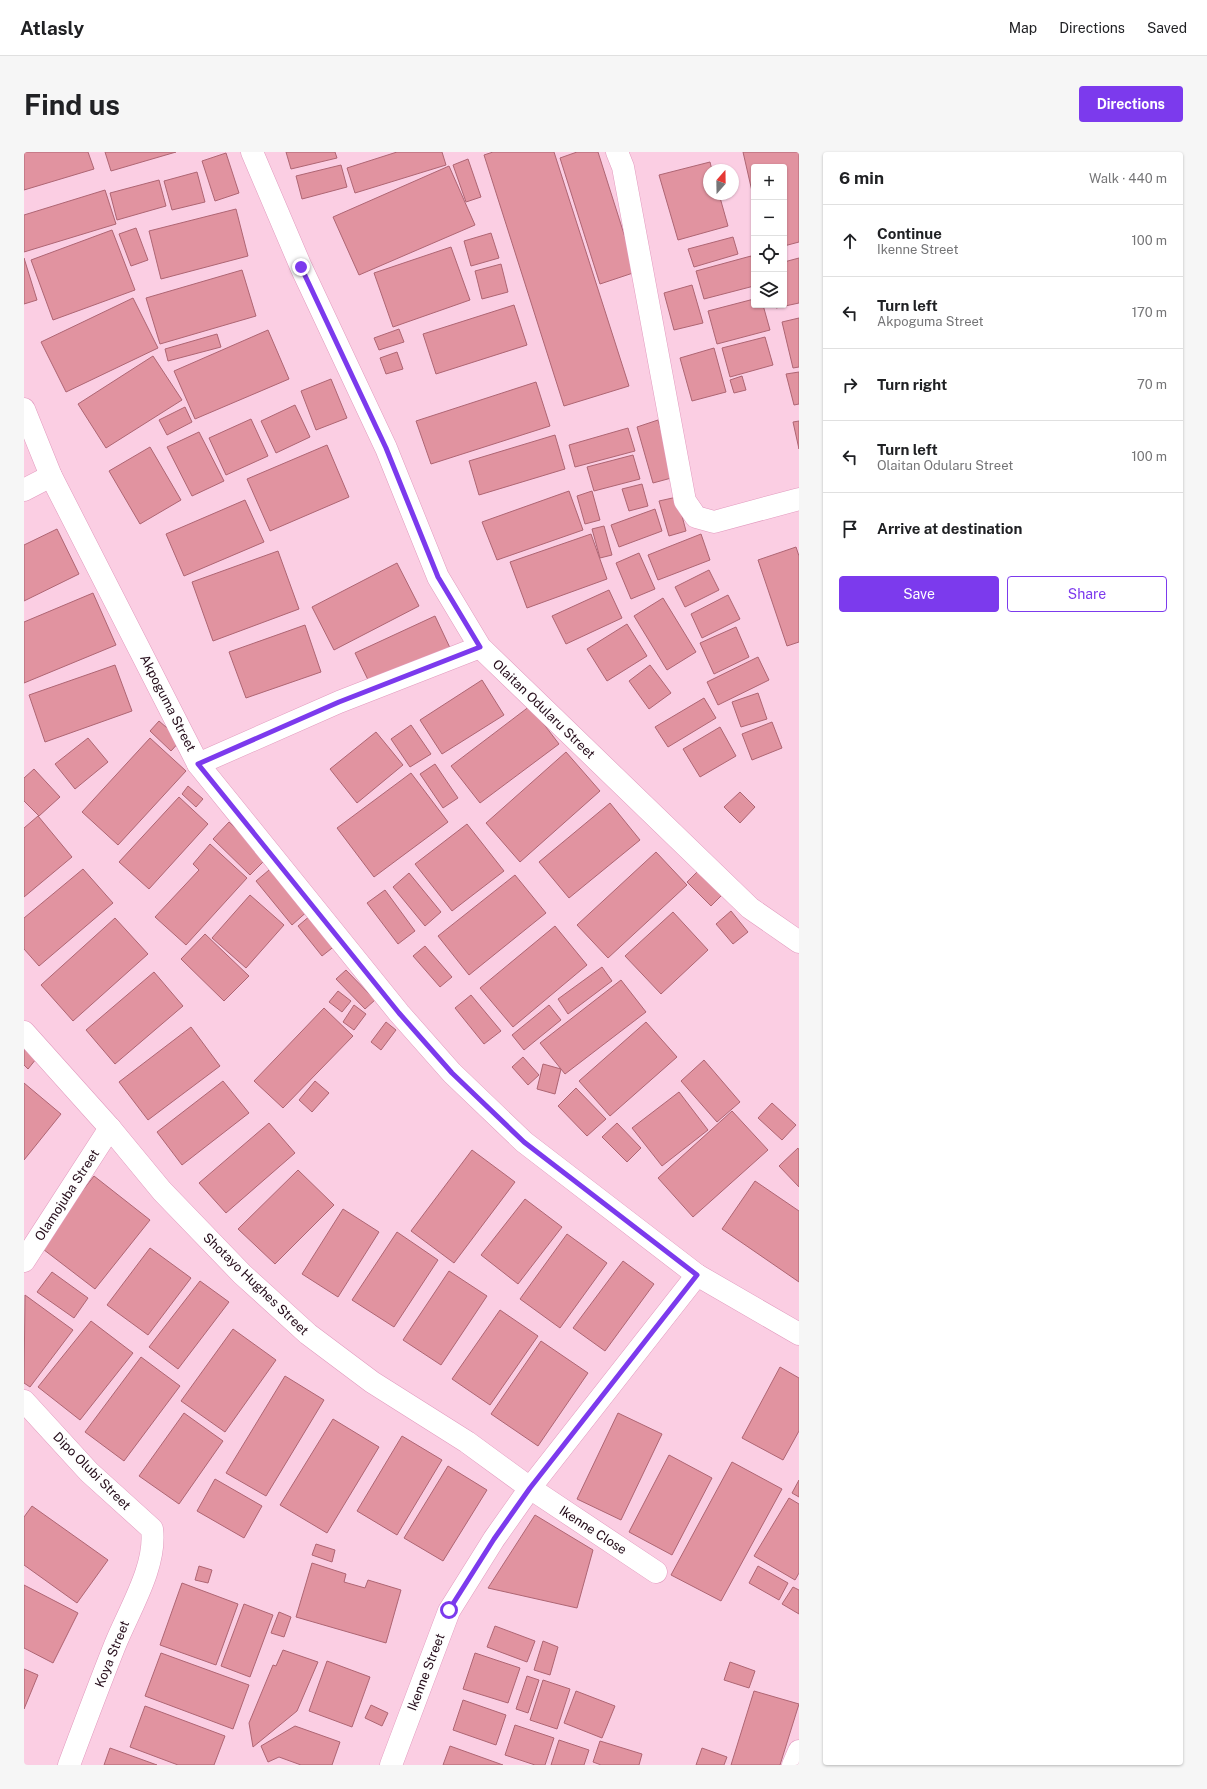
<!DOCTYPE html>
<meta charset="utf-8">
<style>
body{margin:0;font-family:"Public Sans",sans-serif;background:#f6f6f6;color:#202124}
.controls{position:absolute;right:12px;top:12px;display:grid;overflow:hidden;border-radius:4px;box-shadow:0 1px 3px #0004}
.controls button{width:36px;height:36px;display:grid;place-items:center;padding:0;border:0;border-bottom:1px solid #e0e0e0;background:#fff;color:#202124;font:20px sans-serif}
.compass{position:absolute;left:679px;top:12px;width:36px;height:36px;border-radius:50%;background:#fff;box-shadow:0 1px 3px #0004;rotate:20deg}
.stop{position:absolute;width:12px;height:12px;margin:-9px;border:3px solid #7c3aed;border-radius:50%;background:#fff}
.stop.end{background:#7c3aed;border-color:#fff;box-shadow:0 1px 4px #0008}
.list{margin:0;padding:0;list-style:none}
h2{display:flex;justify-content:space-between;align-items:center;height:52px;margin:0;padding:0 16px;font-size:17px}
h2 small{font-size:13px;font-weight:400;color:#757577}
.list li{display:grid;grid-template-columns:26px 1fr auto;gap:12px;align-items:center;box-sizing:border-box;height:72px;padding:0 16px;border-top:1px solid #e0e0e0}
.list b{display:block;font-size:15px;white-space:nowrap}
.list p{margin:0;font-size:13px;white-space:nowrap;color:#757577}
.list em{font-size:13px;font-style:normal;color:#757577}
.actions{display:flex;gap:8px;padding:12px 16px}
.actions a{flex:1;padding:9px 0;border:1px solid #7c3aed;border-radius:4px;text-align:center;font-size:14px;color:#7c3aed}
.actions .main{background:#7c3aed;color:#fff}
.icon{flex:none;width:22px;height:22px;fill:none;stroke:currentColor;stroke-width:2;stroke-linecap:round;stroke-linejoin:round}
.map{position:relative;flex:none;width:775px;height:1613px;overflow:hidden;border-radius:4px}
header{display:flex;align-items:center;gap:24px;box-sizing:border-box;height:56px;padding:0 20px;background:#fff;border-bottom:1px solid #e0e0e0}
header strong{font-size:19px}
nav{display:flex;gap:22px;margin-inline-start:auto;font-size:14px}
.intro{display:flex;align-items:center;justify-content:space-between;box-sizing:border-box;height:96px;padding:0 24px}
h1{margin:0;font-size:28px}
.button{padding:10px 18px;border-radius:4px;background:#7c3aed;color:#fff;font-size:14px;font-weight:700}
main{display:flex;gap:24px;padding:0 24px}
aside{flex:1;background:#fff;border-radius:4px;box-shadow:0 1px 3px #0004}
.map>svg:first-child{display:block}
</style>
<header>
<strong>Atlasly</strong>
<nav><a>Map</a><a>Directions</a><a>Saved</a></nav>
</header>
<div class="intro"><h1>Find us</h1><a class="button">Directions</a></div>
<main>
<div class="map">
<svg width="775" height="1613" viewBox="0 0 775 1613">
<rect width="100%" height="100%" fill="#fbcee3"/>
<g fill="#e193a0" stroke="#ae6573">
<path d="M0,0h64l6,17 -70,21z"/>
<path d="M81,0h71l-65,19z"/>
<path d="M262,0h49l2,6 -46,11z"/>
<path d="M373,0h45l4,13 -91,28 -8,-25z"/>
<path d="M469,0h61l75,234 -65,20 -80,-251z"/>
<path d="M553,0h21l38,120 -36,12 -40,-126z"/>
<path d="M719,0h56v90l-15,4v-79h-30v33z"/>
<path d="M202,1l13,40 -24,8 -13,-40z"/>
<path d="M444,7l13,38 -15,5 -13,-37z"/>
<path d="M686,10l2,8h-3v24h10l9,32 -50,14 -19,-65z"/>
<path d="M317,13l6,22 -45,12 -6,-23z"/>
<path d="M425,14l26,59 -116,50 -26,-58z"/>
<path d="M173,20l8,30 -33,8 -8,-29z"/>
<path d="M135,28l7,26 -49,14 -7,-27z"/>
<path d="M81,38l11,34 -92,28v-37z"/>
<path d="M212,57l12,47 -87,23 -12,-48z"/>
<path d="M112,76l12,32 -17,6 -12,-32z"/>
<path d="M88,78l23,60 -82,30 -22,-60z"/>
<path d="M467,81l8,25 -28,8 -7,-25z"/>
<path d="M709,85l5,17 -44,13 -6,-18z"/>
<path d="M427,95l19,53 -77,27 -19,-54z"/>
<path d="M727,104l3,11v19l-50,13 -8,-28z"/>
<path d="M0,106l13,42 -13,4z"/>
<path d="M775,106v45l-23,5 -1,-3h9v-43z"/>
<path d="M477,112l7,28 -26,7 -7,-28z"/>
<path d="M218,118l14,46 -96,28 -14,-46z"/>
<path d="M668,133l11,38 -29,7 -10,-37z"/>
<path d="M109,146l25,50 -92,44 -25,-50z"/>
<path d="M730,147v6h9l7,25 -53,14 -9,-33z"/>
<path d="M490,153l13,40 -91,29 -13,-40z"/>
<path d="M775,166v49l-6,1 -11,-46z"/>
<path d="M375,177l5,13 -25,8 -5,-12z"/>
<path d="M244,178l21,49 -94,40 -21,-48z"/>
<path d="M193,182l4,13 -53,14 -3,-12z"/>
<path d="M741,185l8,28 -43,12 -8,-29z"/>
<path d="M690,196l12,44 -34,9 -12,-43z"/>
<path d="M373,200l6,17 -17,5 -6,-16z"/>
<path d="M129,204l29,44 -76,48 -28,-44z"/>
<path d="M775,220v32l-5,1 -8,-31z"/>
<path d="M718,224l4,14 -12,3 -4,-13z"/>
<path d="M307,227l16,39 -31,12 -15,-39z"/>
<path d="M512,230l14,44 -119,38 -15,-43z"/>
<path d="M271,253l15,32 -34,16 -15,-32z"/>
<path d="M161,255l7,15 -25,13 -8,-15z"/>
<path d="M227,267l17,37 -42,19 -17,-37z"/>
<path d="M634,268l17,57 -22,6 -16,-56z"/>
<path d="M775,269v28l-6,-27z"/>
<path d="M604,276l7,23 -60,16 -6,-22z"/>
<path d="M175,280l25,49 -32,15 -25,-49z"/>
<path d="M531,283l10,34 -86,26 -10,-34z"/>
<path d="M303,293l22,52 -79,34 -23,-52z"/>
<path d="M126,295l31,53 -41,24 -31,-53z"/>
<path d="M609,303l7,24 -46,12 -7,-24z"/>
<path d="M618,332l6,22 -19,5 -7,-22z"/>
<path d="M545,339l14,39 -86,30 -15,-38z"/>
<path d="M568,339l8,29 -15,4 -8,-28z"/>
<path d="M653,345l9,34 -17,5 -10,-35z"/>
<path d="M221,348l19,42 -80,34 -18,-42z"/>
<path d="M631,357l7,22 -43,16 -8,-22z"/>
<path d="M580,374l8,29 -12,3 -8,-29z"/>
<path d="M33,377l22,45 -55,27v-56z"/>
<path d="M567,382l16,45 -80,29 -17,-46z"/>
<path d="M677,382l9,26 -52,20 -10,-25z"/>
<path d="M772,395l3,9v86l-12,4 -29,-86z"/>
<path d="M254,399l21,58 -86,32 -21,-59z"/>
<path d="M615,401l16,36 -24,10 -15,-36z"/>
<path d="M373,411l22,43 -85,44 -22,-43z"/>
<path d="M685,418l10,20 -34,17 -10,-20z"/>
<path d="M585,438l13,28 -56,26 -14,-28z"/>
<path d="M69,441l23,52 -92,38v-61z"/>
<path d="M704,443l12,24 -38,19 -11,-24z"/>
<path d="M639,446l33,54 -29,18 -33,-54z"/>
<path d="M411,464l16,34 -80,36 -16,-33z"/>
<path d="M603,472l20,32 -40,25 -20,-32z"/>
<path d="M281,473l16,47 -75,26 -17,-46z"/>
<path d="M712,475l13,30 -35,17 -14,-31z"/>
<path d="M734,505l11,23 -51,25 -11,-23z"/>
<path d="M91,513l17,46 -87,31 -16,-47z"/>
<path d="M626,513l21,28 -22,16 -20,-28z"/>
<path d="M458,528l22,35 -62,39 -22,-34z"/>
<path d="M734,541l9,26 -26,8 -9,-25z"/>
<path d="M680,546l12,20 -48,29 -13,-20z"/>
<path d="M506,554l29,38 -79,59 -29,-37z"/>
<path d="M135,569l22,19 -10,11 -21,-20z"/>
<path d="M748,570l10,26 -30,12 -10,-26z"/>
<path d="M387,573l20,29 -21,13 -19,-28z"/>
<path d="M696,575l16,29 -36,21 -17,-28z"/>
<path d="M352,580l27,33 -46,38 -27,-34z"/>
<path d="M64,586l20,24 -33,27 -20,-25z"/>
<path d="M126,586l36,33 -68,74 -36,-33z"/>
<path d="M542,600l34,39 -80,71 -34,-39z"/>
<path d="M411,612l23,34 -15,10 -23,-34z"/>
<path d="M10,617l26,28 -21,19 -15,-15v-23z"/>
<path d="M387,621l37,49 -74,55 -37,-49z"/>
<path d="M164,634l15,13 -7,8 -14,-13z"/>
<path d="M716,640l15,15 -15,16 -16,-16z"/>
<path d="M155,645l29,27 -59,65 -30,-27z"/>
<path d="M586,651l30,37 -71,58 -30,-36z"/>
<path d="M14,664l34,41 -48,40v-69z"/>
<path d="M205,670l38,36 -17,17 -37,-36z"/>
<path d="M443,672l37,47 -52,40 -37,-47z"/>
<path d="M186,692l37,34 -61,67 -31,-28 44,-47 -6,-6z"/>
<path d="M632,700l31,33 -79,73 -31,-33z"/>
<path d="M251,713l35,44 -18,16 -36,-44z"/>
<path d="M680,713l24,24 -17,17 -24,-24z"/>
<path d="M59,717l30,34 -74,63 -15,-17v-31z"/>
<path d="M385,721l32,39 -16,14 -32,-39z"/>
<path d="M491,723l31,38 -77,62 -31,-39z"/>
<path d="M361,738l30,41 -17,13 -31,-41z"/>
<path d="M226,743l34,30 -38,43 -34,-30z"/>
<path d="M707,759l17,21 -15,12 -17,-20z"/>
<path d="M649,760l35,38 -47,44 -36,-38z"/>
<path d="M287,763l25,30 -14,11 -24,-30z"/>
<path d="M91,766l33,36 -75,67 -32,-36z"/>
<path d="M531,774l32,39 -74,62 -33,-39z"/>
<path d="M181,782l44,42 -25,25 -43,-42z"/>
<path d="M401,794l27,31 -12,10 -27,-31z"/>
<path d="M578,815l10,14 -44,33 -10,-15z"/>
<path d="M322,818l29,30 -10,9 -29,-30z"/>
<path d="M130,820l29,34 -68,58 -29,-34z"/>
<path d="M597,828l25,32 -81,62 -25,-31z"/>
<path d="M314,839l13,10 -9,11 -13,-10z"/>
<path d="M447,843l30,36 -17,13 -29,-36z"/>
<path d="M330,853l12,9 -12,16 -11,-8z"/>
<path d="M525,853l12,15 -37,30 -12,-15z"/>
<path d="M300,856l29,28 -70,72 -29,-27z"/>
<path d="M362,870l10,8 -15,20 -10,-8z"/>
<path d="M622,870l31,35 -67,59 -31,-35z"/>
<path d="M167,875l29,39 -72,54 -29,-38z"/>
<path d="M0,896l12,11 -8,10 -4,-4z"/>
<path d="M499,905l16,18 -11,10 -16,-18z"/>
<path d="M680,908l36,42 -23,20 -36,-41z"/>
<path d="M519,912l18,5 -6,25 -18,-5z"/>
<path d="M199,929l26,32 -67,52 -25,-33z"/>
<path d="M291,929l14,12 -17,19 -13,-12z"/>
<path d="M0,931l37,31 -37,46z"/>
<path d="M552,936l30,31 -19,17 -29,-30z"/>
<path d="M655,940l29,38 -46,36 -30,-38z"/>
<path d="M748,951l24,22 -14,15 -24,-22z"/>
<path d="M708,959l36,39 -75,67 -35,-39z"/>
<path d="M245,971l26,30 -69,60 -27,-30z"/>
<path d="M593,971l24,25 -14,14 -25,-25z"/>
<path d="M774,996l1,2v37l-20,-21z"/>
<path d="M448,998l43,32 -61,81 -43,-32z"/>
<path d="M274,1018l36,35 -59,59 -37,-35z"/>
<path d="M70,1024l56,44 -55,69 -56,-43z"/>
<path d="M731,1029l44,30v71l-77,-53z"/>
<path d="M501,1047l37,28 -44,57 -37,-29z"/>
<path d="M319,1057l36,23 -41,65 -36,-23z"/>
<path d="M373,1080l41,28 -44,67 -42,-27z"/>
<path d="M543,1082l40,29 -47,65 -40,-29z"/>
<path d="M126,1096l41,30 -43,57 -41,-30z"/>
<path d="M599,1109l31,23 -49,67 -32,-23z"/>
<path d="M425,1119l38,25 -46,69 -38,-25z"/>
<path d="M28,1120l36,26 -14,20 -37,-26z"/>
<path d="M176,1129l29,21 -51,67 -29,-22z"/>
<path d="M1,1143l48,35 -43,57 -6,-4z"/>
<path d="M476,1158l38,26 -48,69 -38,-26z"/>
<path d="M67,1169l42,32 -53,67 -42,-33z"/>
<path d="M209,1177l43,31 -51,72 -44,-31z"/>
<path d="M517,1189l47,32 -50,73 -47,-32z"/>
<path d="M117,1205l39,29 -56,75 -39,-29z"/>
<path d="M756,1215l19,11v53l-16,29 -41,-22z"/>
<path d="M261,1224l39,24 -58,96 -40,-23z"/>
<path d="M160,1261l39,28 -44,63 -40,-28z"/>
<path d="M594,1261l44,21 -41,86 -44,-21z"/>
<path d="M309,1267l46,28 -52,86 -47,-28z"/>
<path d="M378,1284l40,24 -45,75 -40,-24z"/>
<path d="M645,1303l43,23 -40,77 -43,-23z"/>
<path d="M708,1310l50,27 -61,112 -50,-26z"/>
<path d="M424,1314l39,24 -44,71 -39,-23z"/>
<path d="M191,1327l47,27 -18,32 -47,-27z"/>
<path d="M775,1328v17l-7,-4z"/>
<path d="M765,1346l10,6v69l-4,7 -41,-24z"/>
<path d="M8,1354l76,54 -31,43 -53,-38v-48z"/>
<path d="M511,1363l58,35 -16,58 -89,-20z"/>
<path d="M292,1392l19,6 -3,12 -20,-7z"/>
<path d="M288,1411l34,11 -2,8 21,6 3,-8 33,10 -15,53 -90,-26z"/>
<path d="M175,1414l13,4 -4,13 -13,-3z"/>
<path d="M734,1414l30,17 -9,17 -30,-17z"/>
<path d="M158,1431l56,21 -22,61 -56,-20z"/>
<path d="M0,1433l54,28 -25,50 -29,-15z"/>
<path d="M769,1435l6,3v24l-17,-10z"/>
<path d="M220,1452l29,11 -23,62 -29,-11z"/>
<path d="M255,1460l12,5 -7,20 -13,-4z"/>
<path d="M471,1474l40,15 -8,21 -40,-15z"/>
<path d="M519,1489l15,6 -8,28 -16,-5z"/>
<path d="M259,1498l35,12 -21,49 -44,36 -4,-24 24,-58 3,1z"/>
<path d="M137,1501l88,32 -16,44 -88,-33z"/>
<path d="M451,1501l45,15 -12,35 -45,-14z"/>
<path d="M303,1509l43,16 -18,50 -43,-16z"/>
<path d="M706,1510l25,9 -6,17 -25,-8z"/>
<path d="M0,1517l14,6 -14,34z"/>
<path d="M503,1524l12,4 -11,33 -12,-4z"/>
<path d="M519,1528l27,9 -13,40 -27,-9z"/>
<path d="M552,1539l39,15 -13,32 -38,-15z"/>
<path d="M730,1539l45,13 -19,61h-49z"/>
<path d="M439,1548l43,15 -10,30 -43,-15z"/>
<path d="M347,1553l17,8 -6,13 -17,-8z"/>
<path d="M121,1554l80,30 -11,29h-36l-48,-18z"/>
<path d="M491,1573l39,13 -9,27h-10l-30,-10z"/>
<path d="M271,1574l45,16 -8,23h-31l-22,-8 -11,5 -7,-16z"/>
<path d="M535,1588l30,10 -5,15h-33z"/>
<path d="M576,1589l42,13 -3,11h-38l-8,-3z"/>
<path d="M426,1594l53,19h-60z"/>
<path d="M86,1596l47,17h-53z"/>
<path d="M678,1596l25,9 -3,8h-28z"/>
</g>
<g fill="none" stroke-linecap="round" stroke-linejoin="round">
<g stroke="#e19abe" stroke-width="23">
<g id="street">
<path d="M228,0l49,115 85,181 52,129 42,70 270,261 49,34"/>
<path d="M593,0l6,15 62,334 11,16 18,5 85,-23"/>
<path d="M0,257l27,67 147,288 201,249 53,60 72,69 173,133 102,59"/>
<path d="M0,338l27,-14"/>
<path d="M174,612l141,-62 141,-55"/>
<path d="M0,880l86,96 52,63 80,83 66,60 64,48 95,60 63,46 126,84"/>
<path d="M0,1109l86,-133"/>
<path d="M0,1249l65,71 63,57c5,37 -23,81 -37,116 -16,40 -31,80 -46,120"/>
<path d="M367,1613l58,-154 45,-72 36,-51 167,-213"/>
<path d="M769,1613l6,-14"/>
</g>
</g>
<use href="#street" stroke="#fff" stroke-width="22"/>
</g>
<g fill="none" stroke-linecap="round" stroke-linejoin="round">
<path stroke="#7c3aed" stroke-width="5" d="M277,115l85,181 52,129 42,70 -141,55 -141,62 201,249 53,60 72,69 173,133 -167,213 -36,51 -45,71"/>
</g>
<g text-anchor="middle" dominant-baseline="central" stroke-width="3" stroke-linejoin="round" paint-order="stroke">
<g font-size="13" fill="#240b19" stroke="#fefefe">
<text transform="translate(144 551) rotate(63)">Akpoguma Street</text>
<text transform="translate(520 557) rotate(44)">Olaitan Odularu Street</text>
<text transform="translate(43 1043) rotate(-57)">Olamojuba Street</text>
<text transform="translate(232 1132) rotate(44)">Shotayo Hughes Street</text>
<text transform="translate(68 1319) rotate(45)">Dipo Olubi Street</text>
<text transform="translate(569 1378) rotate(33)">Ikenne Close</text>
<text transform="translate(88 1502) rotate(-68)">Koya Street</text>
<text transform="translate(402 1520) rotate(-69)">Ikenne Street</text>
</g>
</g>
</svg>
<div class="controls">
<button>+</button>
<button>−</button>
<button><svg class="icon" aria-label="locate" viewBox="0 0 24 24"><circle cx="12" cy="12" r="6"/><path d="M12 2v4M12 18v4M2 12h4M18 12h4"/></svg></button>
<button><svg class="icon" aria-label="layers" viewBox="0 0 24 24"><path d="M12 4l9 5-9 5-9-5zM3 14l9 5 9-5"/></svg></button>
</div>
<svg class="compass" viewBox="-18 -18 36 36"><path d="M0-13l5 13h-10z" fill="#e53935"/><path d="M0 13l5-13h-10z" fill="#757577"/></svg>
<div class="stop" style="left:425px;top:1458px"></div>
<div class="stop end" style="left:277px;top:115px"></div>
</div>
<aside>
<h2>6 min<small>Walk · 440 m</small></h2>
<ul class="list">
<li><svg class="icon" aria-label="ahead" viewBox="0 0 24 24"><path d="M12 20V5M6 11l6-6 6 6"/></svg><div><b>Continue</b><p>Ikenne Street</p></div><em>100 m</em></li>
<li><svg class="icon" aria-label="left" viewBox="0 0 24 24"><path d="M17 20v-9H6M10 6l-5 5 5 5"/></svg><div><b>Turn left</b><p>Akpoguma Street</p></div><em>170 m</em></li>
<li><svg class="icon" aria-label="right" viewBox="0 0 24 24"><path d="M7 20v-9h11M14 6l5 5-5 5"/></svg><div><b>Turn right</b></div><em>70 m</em></li>
<li><svg class="icon" aria-label="left" viewBox="0 0 24 24"><path d="M17 20v-9H6M10 6l-5 5 5 5"/></svg><div><b>Turn left</b><p>Olaitan Odularu Street</p></div><em>100 m</em></li>
<li><svg class="icon" aria-label="arrive" viewBox="0 0 24 24"><path d="M6 21V4h12l-3 4 3 4H6"/></svg><div><b>Arrive at destination</b></div></li>
</ul>
<div class="actions"><a class="main">Save</a><a>Share</a></div>
</aside>
</main>
